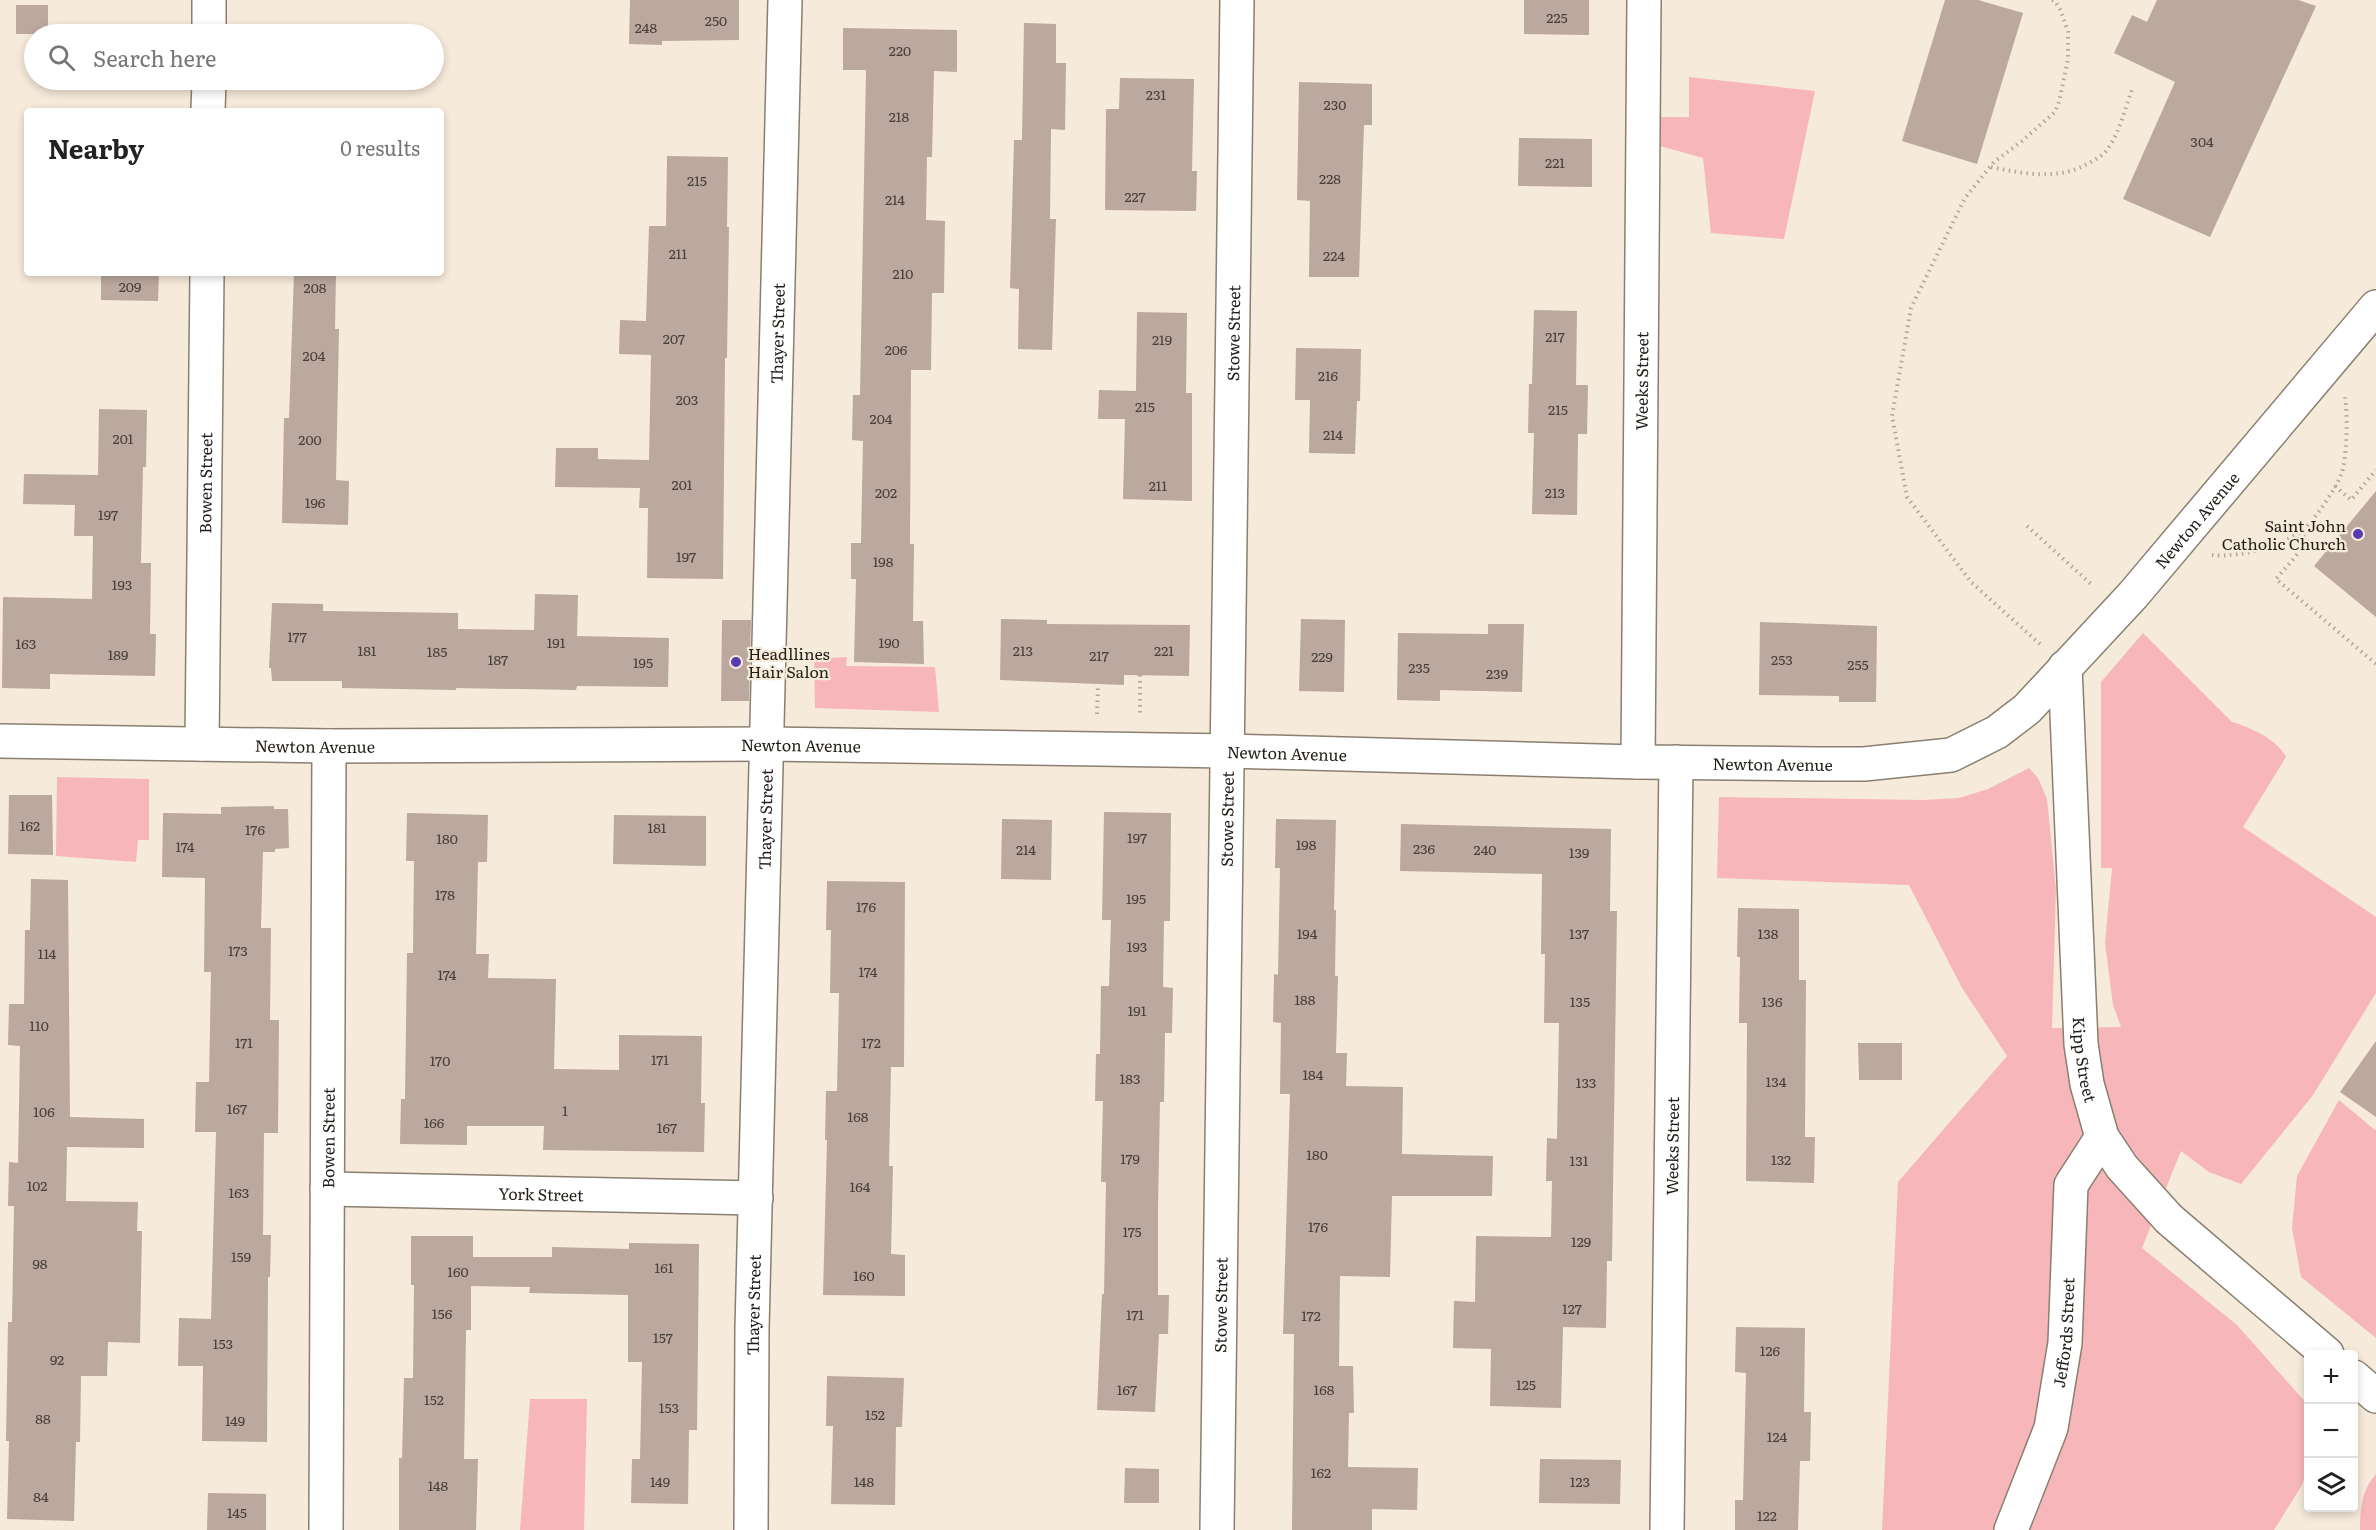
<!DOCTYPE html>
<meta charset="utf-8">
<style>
body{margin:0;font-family:Literata,serif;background:#f6f6f6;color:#222}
.controls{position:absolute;right:18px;bottom:18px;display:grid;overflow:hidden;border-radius:6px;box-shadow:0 3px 9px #0003}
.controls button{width:54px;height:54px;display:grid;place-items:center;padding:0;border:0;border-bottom:2px solid #e0e0e0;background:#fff;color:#222;font:30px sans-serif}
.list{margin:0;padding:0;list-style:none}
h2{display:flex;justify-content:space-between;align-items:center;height:78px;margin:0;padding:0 24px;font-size:26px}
h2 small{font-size:20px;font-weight:400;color:#767676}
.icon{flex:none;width:33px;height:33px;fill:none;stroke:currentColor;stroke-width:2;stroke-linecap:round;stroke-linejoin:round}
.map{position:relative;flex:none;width:2376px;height:1530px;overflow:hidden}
.search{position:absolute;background:#fff;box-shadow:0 3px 9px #0003;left:24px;top:24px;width:420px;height:66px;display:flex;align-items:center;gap:15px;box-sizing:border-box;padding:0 21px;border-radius:33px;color:#767676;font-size:22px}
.panel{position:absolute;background:#fff;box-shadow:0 3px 9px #0003;left:24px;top:108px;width:420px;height:168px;border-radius:6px}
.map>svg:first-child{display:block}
</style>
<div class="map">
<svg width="2376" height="1530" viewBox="0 0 2376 1530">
<rect width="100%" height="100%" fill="#f6eada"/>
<g fill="#f7b7ba">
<path d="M1689,77l126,14 -31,148 -73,-6 -8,-75 -43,-12 -2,-29h31z"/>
<path d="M2143,633l89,89c18,5 46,18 54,35l-43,70 133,90v76l-63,102 -72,89 -32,-12 -28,-21 -39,97 95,77 71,80v62l-6,18 -28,45h-392l16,-348 109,-126 -45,-68 -53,-103 -192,-7 2,-81 204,3 36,-2 29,-9 41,-21 9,10 9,21 9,90 -4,139 69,-1 -8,-22 -8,-62 7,-75h-11v-186z"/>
<path d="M847,657l-1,9 89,1 4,45 -124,-4 -1,-49z"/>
<path d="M57,777l92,2v61h-11l-2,22 -80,-6z"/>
<path d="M2339,1100l36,30 1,-1v209l-75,-61 -9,-49 5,-52z"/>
<path d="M530,1399h57l-3,131h-64z"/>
<path d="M2376,1474v56h-16c0,-21 2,-41 16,-56z"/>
</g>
<g fill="#bba89f">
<path d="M630,0h109v40l-77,1v4l-33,-1z"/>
<path d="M1524,0h65v35l-65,-1z"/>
<path d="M1945,0h33l45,13 -46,151 -75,-23z"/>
<path d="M2157,0h141l18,6 -106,231 -87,-38 52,-117 -61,-29 18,-38 15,7z"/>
<rect x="16" y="5" width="32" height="29"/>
<path d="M1024,23l32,1v39h10l-1,67 -14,-1 -1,90h6l-4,131 -34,-1 1,-60 -9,-1 4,-148h8z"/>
<path d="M843,28l114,2v42l-23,-1 -2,86h-5l-1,63 19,1 -1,72h-12l-1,77h-20l-1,174h4l-1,77h10l1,43 -70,-2 2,-83h-5v-36h10l2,-102 -11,-1 1,-45h7l6,-325h-23z"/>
<path d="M1120,78l74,1 -2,92h5l-1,40 -91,-1 1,-101h13z"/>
<path d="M1299,82l73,2v41h-8l-5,152h-50l1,-76 -13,-1z"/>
<path d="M1519,138l73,1v48l-74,-1z"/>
<path d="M667,156l61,1 -1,70h2l-2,131h-2l-2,221 -76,-1 1,-70h-9l1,-20 -85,-1 1,-39h42v11l51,1 2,-105 -32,-1 1,-34 26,1 3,-95h17z"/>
<path d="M101,273h58l-1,28 -57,-1z"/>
<path d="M294,273h42l-1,56h4l-3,151 13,1 -1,44 -66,-2 2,-105h5z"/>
<path d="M1534,310l43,1 -1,74h12l-1,49h-9l-1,81 -45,-1 2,-81h-6l1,-49h3z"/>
<path d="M1137,312l50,1 -1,80h6v108l-69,-2 2,-80h-27l1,-29 37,1z"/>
<path d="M1296,348l65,1 -1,52h-3l-2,53 -46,-1 1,-53h-15z"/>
<path d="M99,409l48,1 -1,57h-3l-2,96h10l-1,71h6l-1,42 -105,-2v15l-48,-1 1,-91 89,2 1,-63h-19l1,-31 -52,-1 1,-30 74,1z"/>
<path d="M2376,491v126l-62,-51z"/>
<path d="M535,594l43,1 -1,41 92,2 -1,49 -91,-1 -1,4 -120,-2v2l-114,-2v-7h-70l-1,-13h-2l3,-65 51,1v7l135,2v16l76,1z"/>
<path d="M1001,619l46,1v4l143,1 -1,51 -65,-1v10l-124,-5z"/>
<path d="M1301,619l44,1 -1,72 -45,-1z"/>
<path d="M722,620h29l-2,81h-28z"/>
<path d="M1760,622l117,4 -1,76h-37v-6l-80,-1z"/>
<path d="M1488,624h36l-2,68 -82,-2v11l-43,-1 1,-67 90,1z"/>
<path d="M9,795h43l1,60 -45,-1z"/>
<path d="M274,806v3h14l1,39 -14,1v3h-12l-2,76h10l-1,92h9l-1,113h-14l-1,102h8l-1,42h-2l-1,165 -65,-1 1,-75h-25l1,-48 32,1 5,-187h-21l1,-50h13l2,-110h-7l1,-94 -43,-1 1,-64 58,1v-7z"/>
<path d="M1104,812l67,1 -1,108h-6l-1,66 10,1 -1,45h-7l-1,69h-4l-2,106v87h11l-1,39h-9l-4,78 -58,-2 5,-116h2l2,-112h-5l2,-81h-8l1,-47h4l1,-68h8l2,-66h-9z"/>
<path d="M407,813l81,2 -1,47h-9l-2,92h13l-1,24 68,1 -2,90 65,1v-35l83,1 -1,67h4l-1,49 -161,-2 1,-24h-77v19l-67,-1 1,-45h4l2,-146h6l1,-92h-8z"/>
<path d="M614,815l92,1v50l-93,-2z"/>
<path d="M1002,819l50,1 -1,60 -50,-1z"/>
<path d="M1276,819l60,1 -2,90h2l-1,66h3l-2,77h11l-1,33 57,1 -1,67 91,2 -1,40h-100l-2,81 -50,-1 -1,90h14l1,47h-5l-1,54 70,1 -1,42 -45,-1v21h-80l2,-196h-11l7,-240h-10l1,-71 -8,-1 1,-48 4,1 2,-107h-5z"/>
<path d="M1401,824l210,5 -1,82h7l-5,350h-5l-1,67 -43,-1 -2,81 -71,-2 1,-57 -38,-1 1,-47 21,1 1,-66 75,1 1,-56h-6l1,-43 10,1 2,-116h-15l1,-69h-4l1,-80 -142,-3z"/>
<path d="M31,879l37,1 2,237 74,2v29l-77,-1 -1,54 72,1 -1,29h5l-2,112 -32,-1 -1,34h-26l-1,66h-4l-2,79 -67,-2 2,-78h-3l2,-119h4l2,-116h-6l1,-44 9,1 2,-117 -12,-1 1,-41h15l1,-74h5z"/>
<path d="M827,881l78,1 -1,185h-13l-2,99h4l-2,88 14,1v41l-82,-1 4,-155h-2l1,-49h11l2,-98h-9l1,-63h-5z"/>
<path d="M1738,908l61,1v71h7l-1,157h10l-1,46 -68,-2 1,-158h-8l1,-66h-3z"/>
<path d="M2376,1041v76l-36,-25z"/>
<path d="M1858,1043h44v37h-43z"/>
<path d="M411,1236h62v21h79v-10l77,2v-6l70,1 -2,186h-8l-1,74 -57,-1 1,-44h8l2,-97h-14v-67l-99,-2 1,-6 -59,-1v44h-5l-2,129h14l-2,71h-77v-72h3l2,-80h9l1,-93h-3z"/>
<path d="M1736,1327l69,1 -1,84h7l-1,49h-10l-2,69h-63v-30h8l3,-127 -11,-1z"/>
<path d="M827,1376l77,2 -2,49h-6l-1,78 -64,-1 2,-78h-7z"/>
<path d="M1540,1459l81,1 -1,44 -81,-1z"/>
<path d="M1125,1468l34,1v34h-35z"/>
<path d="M208,1493l58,1v36h-59z"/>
</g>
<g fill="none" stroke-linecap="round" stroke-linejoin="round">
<g stroke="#8a7f70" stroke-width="36">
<g id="minor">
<path d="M209,34v-34"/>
<path d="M208,111l1,-31"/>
<path id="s1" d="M2065,667l16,377 6,40 15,53 20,30 47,52 158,135"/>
<path id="s2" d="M202,744l5,-471"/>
<path id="s3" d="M1638,762l6,-762"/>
<path id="s4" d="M327,1189l429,9"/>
<path d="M2354,1377l22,19"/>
<path id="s5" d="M326,1530l3,-784"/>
<path id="s6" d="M751,1530l1,-201 33,-1329"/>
<path id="s7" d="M1217,1530l20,-1530"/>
<path id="s8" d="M1667,1530l9,-768"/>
<path id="s9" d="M2011,1530l40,-102 14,-85 6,-158 31,-48"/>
</g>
</g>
<g stroke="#8a7f70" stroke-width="36">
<g id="tertiary">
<path id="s10" d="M0,741l329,5 439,-2 461,7 409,11 179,2h47l87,-9 46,-23 30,-23 106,-114 243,-288"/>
</g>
</g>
<g stroke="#b0a69a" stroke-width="4" stroke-dasharray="1.5 4.5" stroke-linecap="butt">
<path d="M1991,167c35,7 68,14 100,-5 7,-4 14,-8 18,-15 11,-16 16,-39 23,-57"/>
<path d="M2335,486l16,14 25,-30"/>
<path d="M2027,526l64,58"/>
<path d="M2300,531l8,11 -32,37 100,85"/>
<path d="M2212,555c28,3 75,-9 95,-29 11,-12 28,-36 34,-51 6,-14 7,-62 4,-78"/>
<path d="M2040,644l-69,-62 -64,-85 -15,-81 19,-108 54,-110 29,-36 28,-21 33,-29 4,-10 9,-43v-27l-7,-21 -6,-10 -3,-1"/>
<path d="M1140,675v41"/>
<path d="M1097,714l1,-27"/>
</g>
<use href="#minor" stroke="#fff" stroke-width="33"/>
<use href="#tertiary" stroke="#fff" stroke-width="33"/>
</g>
<g fill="#573bb3" stroke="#f6eada" stroke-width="2">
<circle cx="2358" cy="534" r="6"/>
<circle cx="736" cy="662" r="6"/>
</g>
<g text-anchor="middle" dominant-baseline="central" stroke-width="4.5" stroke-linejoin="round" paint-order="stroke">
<g font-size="14" fill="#48403a">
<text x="1557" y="17">225</text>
<text x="716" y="20">250</text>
<text x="646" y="27">248</text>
<text x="900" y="50">220</text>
<text x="1156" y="94">231</text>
<text x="1335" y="104">230</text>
<text x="899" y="116">218</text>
<text x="2202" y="141">304</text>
<text x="1555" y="162">221</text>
<text x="1330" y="178">228</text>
<text x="697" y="180">215</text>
<text x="1135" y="196">227</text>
<text x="895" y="199">214</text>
<text x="678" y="253">211</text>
<text x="1334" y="255">224</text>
<text x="903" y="273">210</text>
<text x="130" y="286">209</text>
<text x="315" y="287">208</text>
<text x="1555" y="336">217</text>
<text x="674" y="338">207</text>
<text x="1162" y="339">219</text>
<text x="896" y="349">206</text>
<text x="314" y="355">204</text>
<text x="1328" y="375">216</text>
<text x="687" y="399">203</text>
<text x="1145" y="406">215</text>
<text x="1558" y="409">215</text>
<text x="881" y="418">204</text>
<text x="1333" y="434">214</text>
<text x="123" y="438">201</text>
<text x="310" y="439">200</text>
<text x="682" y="484">201</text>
<text x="1158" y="485">211</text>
<text x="886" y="492">202</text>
<text x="1555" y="492">213</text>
<text x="315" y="502">196</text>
<text x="108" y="514">197</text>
<text x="686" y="556">197</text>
<text x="883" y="561">198</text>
<text x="122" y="584">193</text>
<text x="297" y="636">177</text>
<text x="556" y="642">191</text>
<text x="889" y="642">190</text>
<text x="26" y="643">163</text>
<text x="367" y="650">181</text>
<text x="1023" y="650">213</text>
<text x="1164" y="650">221</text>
<text x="437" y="651">185</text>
<text x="118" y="654">189</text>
<text x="1099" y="655">217</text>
<text x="1322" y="656">229</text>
<text x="498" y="659">187</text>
<text x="1782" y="659">253</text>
<text x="643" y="662">195</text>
<text x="1858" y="664">255</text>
<text x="1419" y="667">235</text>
<text x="1497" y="673">239</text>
<text x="30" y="825">162</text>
<text x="657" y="827">181</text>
<text x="255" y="829">176</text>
<text x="1137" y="837">197</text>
<text x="447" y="838">180</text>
<text x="1306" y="844">198</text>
<text x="185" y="846">174</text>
<text x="1424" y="848">236</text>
<text x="1026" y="849">214</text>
<text x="1485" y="849">240</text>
<text x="1579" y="852">139</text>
<text x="445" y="894">178</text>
<text x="1136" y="898">195</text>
<text x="866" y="906">176</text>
<text x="1307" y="933">194</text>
<text x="1579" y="933">137</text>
<text x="1768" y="933">138</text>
<text x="1137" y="946">193</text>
<text x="238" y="950">173</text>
<text x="47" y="953">114</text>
<text x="868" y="971">174</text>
<text x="447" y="974">174</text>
<text x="1305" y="999">188</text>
<text x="1580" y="1001">135</text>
<text x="1772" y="1001">136</text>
<text x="1137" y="1010">191</text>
<text x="39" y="1025">110</text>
<text x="244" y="1042">171</text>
<text x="871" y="1042">172</text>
<text x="660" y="1059">171</text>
<text x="440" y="1060">170</text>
<text x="1313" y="1074">184</text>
<text x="1130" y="1078">183</text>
<text x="1776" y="1081">134</text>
<text x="1586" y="1082">133</text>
<text x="237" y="1108">167</text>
<text x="565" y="1110">1</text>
<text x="44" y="1111">106</text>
<text x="858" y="1116">168</text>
<text x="434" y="1122">166</text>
<text x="667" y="1127">167</text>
<text x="1317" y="1154">180</text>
<text x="1130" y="1158">179</text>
<text x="1781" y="1159">132</text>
<text x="1579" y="1160">131</text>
<text x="37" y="1185">102</text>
<text x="860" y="1186">164</text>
<text x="239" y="1192">163</text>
<text x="1318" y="1226">176</text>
<text x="1132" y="1231">175</text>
<text x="1581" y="1241">129</text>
<text x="241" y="1256">159</text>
<text x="40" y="1263">98</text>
<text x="664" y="1267">161</text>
<text x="458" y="1271">160</text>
<text x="864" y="1275">160</text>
<text x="1572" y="1308">127</text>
<text x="442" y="1313">156</text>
<text x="1135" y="1314">171</text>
<text x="1311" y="1315">172</text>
<text x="663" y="1337">157</text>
<text x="223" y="1343">153</text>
<text x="1770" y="1350">126</text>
<text x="57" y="1359">92</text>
<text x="1526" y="1384">125</text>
<text x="1127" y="1389">167</text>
<text x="1324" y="1389">168</text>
<text x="434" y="1399">152</text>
<text x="669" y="1407">153</text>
<text x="875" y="1414">152</text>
<text x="43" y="1418">88</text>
<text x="235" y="1420">149</text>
<text x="1777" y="1436">124</text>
<text x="1321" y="1472">162</text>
<text x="660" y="1481">149</text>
<text x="864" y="1481">148</text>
<text x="1580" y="1481">123</text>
<text x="438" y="1485">148</text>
<text x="41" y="1496">84</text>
<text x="237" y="1512">145</text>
<text x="1767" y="1515">122</text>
</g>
<g font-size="16" fill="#221e18" stroke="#f6eada">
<text stroke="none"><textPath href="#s6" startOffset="1197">Thayer Street</textPath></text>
<text stroke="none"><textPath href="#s7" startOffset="1197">Stowe Street</textPath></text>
<text stroke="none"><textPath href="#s3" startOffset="381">Weeks Street</textPath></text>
<text stroke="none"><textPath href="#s2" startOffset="261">Bowen Street</textPath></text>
<text stroke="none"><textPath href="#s10" startOffset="2295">Newton Avenue</textPath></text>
<text stroke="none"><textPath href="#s10" startOffset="315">Newton Avenue</textPath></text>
<text stroke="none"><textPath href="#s10" startOffset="801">Newton Avenue</textPath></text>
<text stroke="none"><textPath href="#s10" startOffset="1287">Newton Avenue</textPath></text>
<text stroke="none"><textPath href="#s10" startOffset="1773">Newton Avenue</textPath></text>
<text stroke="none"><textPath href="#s6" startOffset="711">Thayer Street</textPath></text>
<text stroke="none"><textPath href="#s7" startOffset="711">Stowe Street</textPath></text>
<text stroke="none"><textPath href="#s1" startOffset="393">Kipp Street</textPath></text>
<text stroke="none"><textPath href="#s5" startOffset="392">Bowen Street</textPath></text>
<text stroke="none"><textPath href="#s8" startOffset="384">Weeks Street</textPath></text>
<text stroke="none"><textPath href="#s4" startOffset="214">York Street</textPath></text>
<text stroke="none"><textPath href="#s6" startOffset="225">Thayer Street</textPath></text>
<text stroke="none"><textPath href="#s7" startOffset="225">Stowe Street</textPath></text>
<text stroke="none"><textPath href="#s9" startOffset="206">Jeffords Street</textPath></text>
</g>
<g font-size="16" fill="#221e18" stroke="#f6eada" text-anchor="end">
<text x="2346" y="525">Saint John<tspan x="2346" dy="18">Catholic Church</tspan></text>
<text x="748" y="653" text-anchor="start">Headllines<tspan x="748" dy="18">Hair Salon</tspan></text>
</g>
</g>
</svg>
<div class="controls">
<button>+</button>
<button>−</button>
<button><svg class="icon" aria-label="layers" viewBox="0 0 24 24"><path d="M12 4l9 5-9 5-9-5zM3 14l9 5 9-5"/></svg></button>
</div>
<div class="search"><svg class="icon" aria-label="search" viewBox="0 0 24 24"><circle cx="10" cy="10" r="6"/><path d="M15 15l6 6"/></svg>Search here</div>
<section class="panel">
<h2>Nearby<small>0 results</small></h2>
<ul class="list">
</ul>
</section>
</div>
